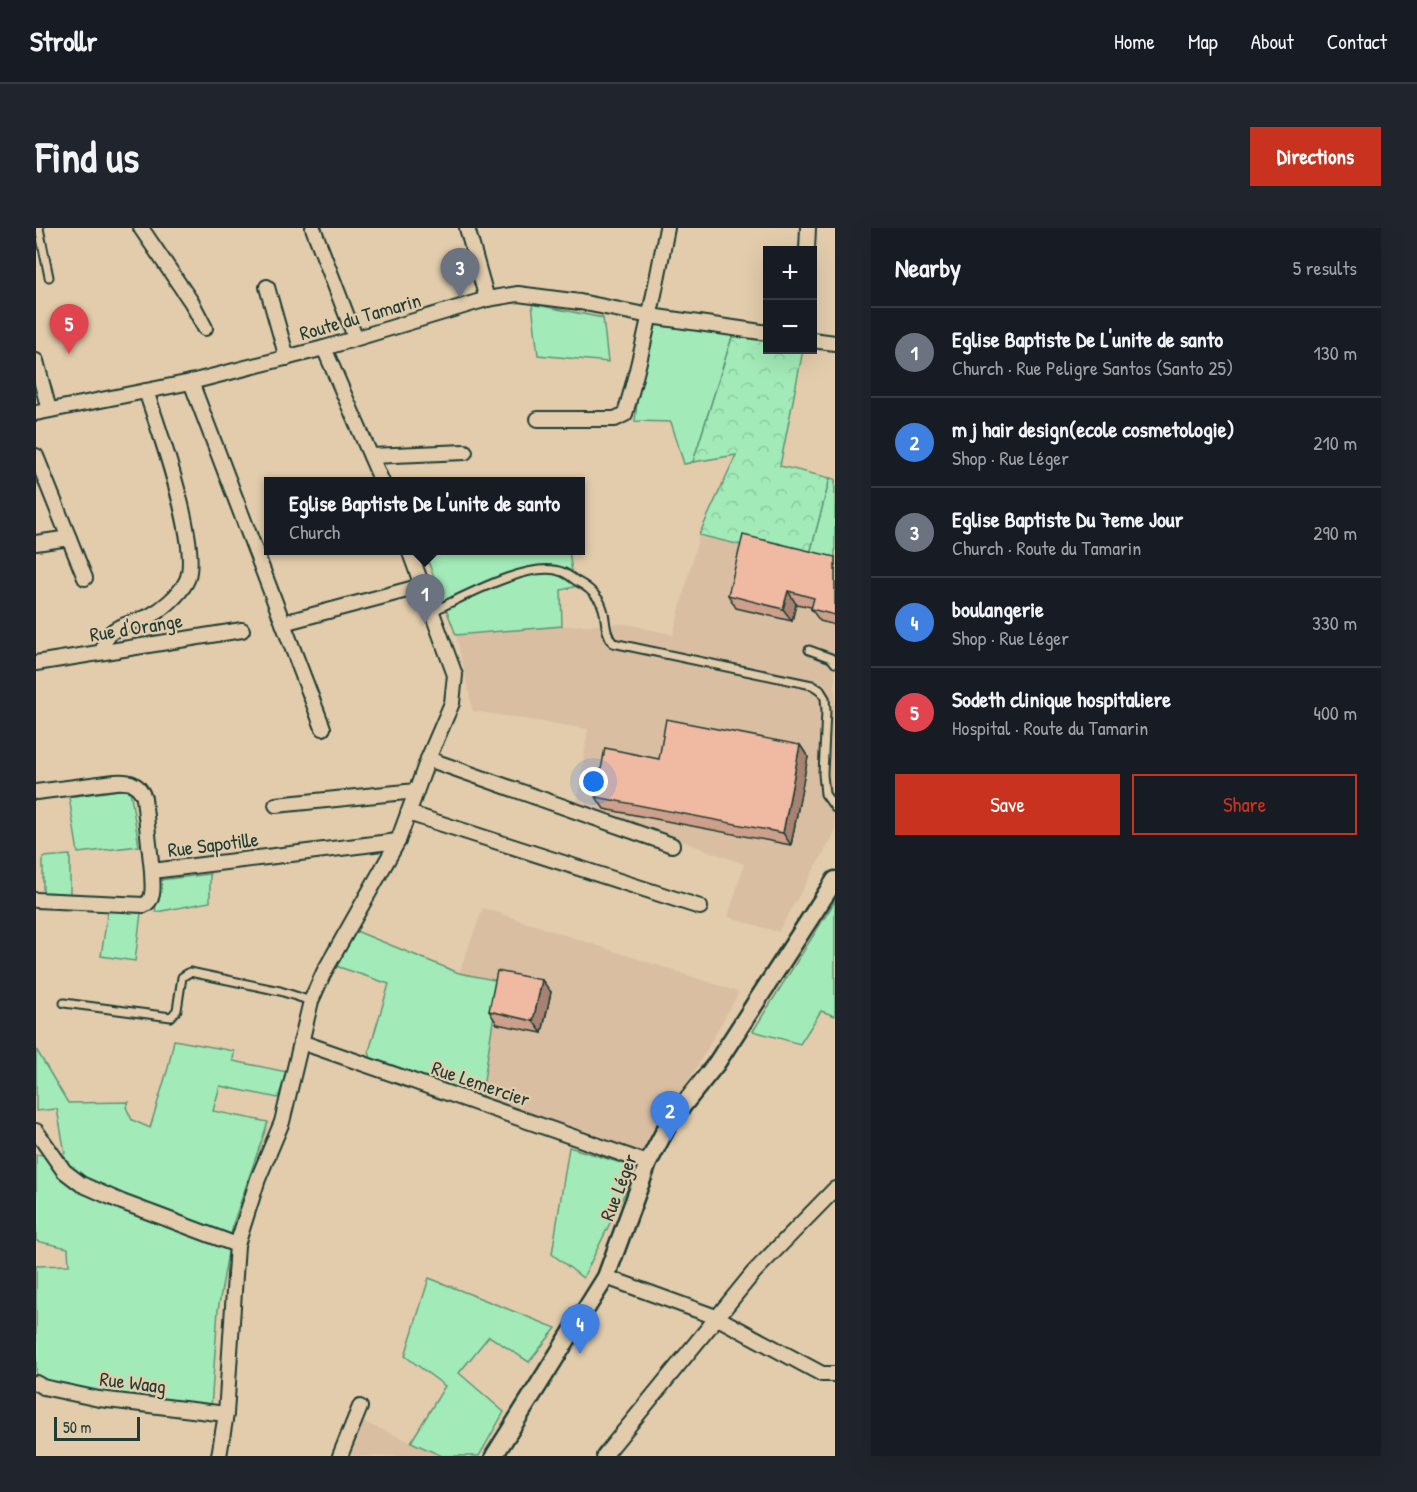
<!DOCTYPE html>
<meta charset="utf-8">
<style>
body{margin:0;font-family:"Patrick Hand",sans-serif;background:#20242c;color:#f1f3f6}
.controls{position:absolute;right:18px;top:18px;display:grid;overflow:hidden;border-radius:0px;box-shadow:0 6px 24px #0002}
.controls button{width:54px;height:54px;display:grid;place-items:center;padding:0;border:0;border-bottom:2px solid #363941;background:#171b24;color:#f1f3f6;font:30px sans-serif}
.scale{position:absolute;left:18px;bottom:15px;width:86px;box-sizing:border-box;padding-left:6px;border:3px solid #1f3d34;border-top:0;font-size:16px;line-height:21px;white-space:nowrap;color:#1f3d34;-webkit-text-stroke:4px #e2ccac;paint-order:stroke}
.you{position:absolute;left:558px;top:554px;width:21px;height:21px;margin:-15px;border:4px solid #fff;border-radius:50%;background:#1a73e8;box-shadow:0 0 0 9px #1a73e833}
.badge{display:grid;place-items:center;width:39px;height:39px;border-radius:50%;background:#c8321e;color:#fff;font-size:20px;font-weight:700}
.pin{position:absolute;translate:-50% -50px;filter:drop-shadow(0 2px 3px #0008)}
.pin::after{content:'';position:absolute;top:32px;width:21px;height:18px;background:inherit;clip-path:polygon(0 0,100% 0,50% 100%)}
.popup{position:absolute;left:228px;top:249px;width:321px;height:78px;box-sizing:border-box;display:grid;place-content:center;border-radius:0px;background:#171b24;filter:drop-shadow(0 2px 4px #0005);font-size:20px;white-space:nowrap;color:#9ea1a6}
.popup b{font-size:22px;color:#f1f3f6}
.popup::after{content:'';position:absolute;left:50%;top:100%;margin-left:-12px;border:12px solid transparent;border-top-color:#171b24}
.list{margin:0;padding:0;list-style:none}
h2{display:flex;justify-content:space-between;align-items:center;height:78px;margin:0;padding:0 24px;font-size:26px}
h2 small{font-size:20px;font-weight:400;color:#9ea1a6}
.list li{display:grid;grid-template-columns:39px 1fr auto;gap:18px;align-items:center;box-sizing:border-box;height:90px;padding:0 24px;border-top:2px solid #363941}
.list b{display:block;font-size:22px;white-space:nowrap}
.list p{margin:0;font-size:20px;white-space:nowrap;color:#9ea1a6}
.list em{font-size:20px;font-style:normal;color:#9ea1a6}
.actions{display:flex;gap:12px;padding:18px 24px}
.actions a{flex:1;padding:14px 0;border:2px solid #c8321e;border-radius:0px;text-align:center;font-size:21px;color:#c8321e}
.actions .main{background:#c8321e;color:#fff}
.map{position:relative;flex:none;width:799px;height:1228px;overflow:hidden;border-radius:0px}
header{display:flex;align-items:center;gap:36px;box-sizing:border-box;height:84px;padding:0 30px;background:#171b24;border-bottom:2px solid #363941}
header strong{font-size:28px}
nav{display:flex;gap:33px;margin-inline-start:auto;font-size:21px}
.intro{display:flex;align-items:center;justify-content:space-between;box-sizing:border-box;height:144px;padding:0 36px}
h1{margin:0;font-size:42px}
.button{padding:15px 27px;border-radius:0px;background:#c8321e;color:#fff;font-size:21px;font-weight:700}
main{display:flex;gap:36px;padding:0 36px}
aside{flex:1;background:#171b24;border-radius:0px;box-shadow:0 6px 24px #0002}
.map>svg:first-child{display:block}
</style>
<header>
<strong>Strollr</strong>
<nav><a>Home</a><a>Map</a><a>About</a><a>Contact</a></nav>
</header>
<div class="intro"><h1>Find us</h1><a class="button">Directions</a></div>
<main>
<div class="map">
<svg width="799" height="1228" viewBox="0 0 799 1228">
<defs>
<pattern id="forest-crowns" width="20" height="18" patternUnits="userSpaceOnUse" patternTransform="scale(1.5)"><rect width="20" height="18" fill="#a2eab7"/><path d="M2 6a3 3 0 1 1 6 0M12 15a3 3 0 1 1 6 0" fill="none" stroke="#8bca9e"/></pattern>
</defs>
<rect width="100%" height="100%" fill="#e2ccac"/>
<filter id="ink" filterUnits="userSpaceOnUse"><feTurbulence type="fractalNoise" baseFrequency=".0167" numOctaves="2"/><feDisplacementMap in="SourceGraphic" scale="12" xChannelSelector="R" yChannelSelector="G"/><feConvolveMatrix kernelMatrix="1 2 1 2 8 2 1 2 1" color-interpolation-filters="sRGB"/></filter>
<g filter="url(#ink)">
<g fill="#dabea2">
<path d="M663,307l136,32v266l-57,99 -50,-15 16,-53 -167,-61 11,-74 -115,-18 -17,-76 106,-9 66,-2 45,11z"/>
<path d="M447,680l256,84 -93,165 -165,-56 18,-120 -40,-8z"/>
<path d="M323,1192l72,30 11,6h-97z"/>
</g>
<g fill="#a2eab7" stroke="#609476" stroke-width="1.5">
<path d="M496,76l71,14 5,44 -70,-7z"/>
<path d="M610,96l87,10 -40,128 -9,2 -13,-42 -36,-1z"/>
<path d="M794,250l5,1v88l-27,-6z"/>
<path d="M406,322l127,1 5,36 -13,3 1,36 -106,9 -30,-79z"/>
<path d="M83,562h11l9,56 -61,7 -9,-56z"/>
<path d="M34,627v41l-27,-1v-38z"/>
<path d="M174,646v28l-54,10 -5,-31z"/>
<path d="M799,673v115l-14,-5 -21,33 -47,-13z"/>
<path d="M72,682l33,3 -6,48 -34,-5z"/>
<path d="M320,703l103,42 40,8 -18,120 -110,-41 -2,-9 20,-67 -53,-18z"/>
<path d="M138,812l60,11 -1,10 54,11 -9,26 -58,-12 -7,25 55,11 -35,102 -15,86 -7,98 -130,-16 -45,-13v-113l33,-1 -1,-17 -32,-7v-86l29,-2 -8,-44 -21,2v-62l32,54 61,-1 -3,5 6,13 18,8 18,-60z"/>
<path d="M533,919l68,21 -54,110 -31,-24z"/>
<path d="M393,1050l127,50 -27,34 -40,-26 -30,37 45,39 -25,44h-37l-31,-14 34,-56 -40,-30z"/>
</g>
<path fill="url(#forest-crowns)" stroke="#609476" stroke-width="1.5" d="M697,106l34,5 1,11h35l-23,116 50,12 -22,83 -109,-26 37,-80 -43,7z"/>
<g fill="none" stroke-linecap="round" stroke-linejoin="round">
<g stroke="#1f3d34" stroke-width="11">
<g id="service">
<path d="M3,0l10,49"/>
<path d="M395,384c30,-14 100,-53 131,-40 6,2 11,7 16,10 8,4 16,11 21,18 10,15 2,27 14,43l199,42 8,5 5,8 1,13 -3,63 2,20 10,14"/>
<path d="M773,422l22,8 4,5"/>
<path d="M28,775l107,14 6,-7 5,-33 8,-5 90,19 31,10"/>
</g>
</g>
<g stroke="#1f3d34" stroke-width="18">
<g id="minor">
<path d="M105,0l51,75 13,25"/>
<path d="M277,0l42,109"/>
<path d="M431,0l20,71"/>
<path d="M771,22l1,-22"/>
<path d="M231,59l20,71"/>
<path d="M776,112l23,3"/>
<path d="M288,120l58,134"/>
<path d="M0,133l13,49"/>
<path d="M155,154l132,346"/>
<path d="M0,185l155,-31 133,-34 163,-49 31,-5 62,8 70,14 118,17"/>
<path d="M502,191h77l10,-5c18,-61 30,-123 42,-186"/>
<path d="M0,228l49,122"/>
<path d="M335,228l94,-4"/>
<path d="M0,315l33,-5"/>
<path d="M247,395l139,-37"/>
<path d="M67,424c1,-4 1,-10 3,-13 7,-14 31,-17 44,-23 13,-7 29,-21 36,-34 17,-31 -28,-155 -40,-191"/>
<path d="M0,435l206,-33"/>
<path d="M392,531l244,86"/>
<path d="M0,564l79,-10c14,-1 24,1 29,16l8,73 246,-30"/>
<path d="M240,577l140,-14"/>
<path d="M372,585l292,94"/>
<path d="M0,672l108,5c12,-5 8,-22 8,-34"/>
<path d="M265,814l347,121"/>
<path d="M0,903l28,40 17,13 41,18 115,43"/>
<path d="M570,1049l110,40 106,57h13"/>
<path d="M0,1155l7,4 56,12 127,15"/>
<path d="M183,1228l7,-42 11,-169 21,-66 24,-57 29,-121 13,-29 74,-131 30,-82 24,-56 3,-28 -46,-125"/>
<path d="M304,1228l20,-49"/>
<path d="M568,1228l150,-184 81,-83"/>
</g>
</g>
<g stroke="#1f3d34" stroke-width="21">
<path id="tertiary" d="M458,1228l112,-179 42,-114 21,-40 47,-59 119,-184"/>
</g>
<use href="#service" stroke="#e2ccac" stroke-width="7"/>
<use href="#minor" stroke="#e2ccac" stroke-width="14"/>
<use href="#tertiary" stroke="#e2ccac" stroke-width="16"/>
</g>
<g fill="#ce9f8b" stroke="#1f3d34" stroke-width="1.5">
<path d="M799,329v68l-15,-4 -9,-12v-2l-15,-3 -4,17 -56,-13 -8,-13z"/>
<path d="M764,517l8,12 -17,88 -187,-36 -8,-12 63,-38z"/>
<path d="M515,764l-9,41 -45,-9 -8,-13z"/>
</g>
<g fill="#a78271" stroke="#1f3d34" stroke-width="1.5">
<path d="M752,363l8,13 -4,17 -9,-12z"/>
<path d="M764,517l8,12 -17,88 -8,-12z"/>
<path d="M506,752l9,12 -9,41 -9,-12z"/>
</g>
<g fill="#efb9a2" stroke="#1f3d34" stroke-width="1.5">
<path d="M707,307l92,22v58l-24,-6 3,-11 -26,-7 -5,18 -55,-14z"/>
<path d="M630,491l134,26 -17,88 -187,-36 9,-49 54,11z"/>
<path d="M461,743l45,9 -9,41 -44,-10z"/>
</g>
</g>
<g text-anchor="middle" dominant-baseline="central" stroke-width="4.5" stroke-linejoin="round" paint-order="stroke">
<g font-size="20" fill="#1f3d34" stroke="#e2ccac">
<text transform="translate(324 88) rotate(-16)">Route du Tamarin</text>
<text transform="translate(100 399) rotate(-9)">Rue d'Orange</text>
<text transform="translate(177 616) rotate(-7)">Rue Sapotille</text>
<text transform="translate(445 855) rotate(19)">Rue Lemercier</text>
<text transform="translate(582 959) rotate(-69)">Rue Léger</text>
<text transform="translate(97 1154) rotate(7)">Rue Waag</text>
</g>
</g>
</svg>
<div class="controls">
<button>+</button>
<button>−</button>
</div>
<div class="scale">50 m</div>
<div class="you"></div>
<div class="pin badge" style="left:389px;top:396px;background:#6b7280">1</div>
<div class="popup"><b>Eglise Baptiste De L'unite de santo</b>Church</div>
<div class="pin badge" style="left:634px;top:913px;background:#3f7fe0">2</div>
<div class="pin badge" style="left:424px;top:70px;background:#6b7280">3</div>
<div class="pin badge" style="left:544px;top:1126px;background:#3f7fe0">4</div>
<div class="pin badge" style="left:33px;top:126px;background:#e0444e">5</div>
</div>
<aside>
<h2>Nearby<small>5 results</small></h2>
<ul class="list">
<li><span class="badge" style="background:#6b7280">1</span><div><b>Eglise Baptiste De L'unite de santo</b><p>Church · Rue Peligre Santos (Santo 25)</p></div><em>130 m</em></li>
<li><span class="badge" style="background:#3f7fe0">2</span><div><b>m j hair design(ecole cosmetologie)</b><p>Shop · Rue Léger</p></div><em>210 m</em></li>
<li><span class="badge" style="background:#6b7280">3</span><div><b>Eglise Baptiste Du 7eme Jour</b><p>Church · Route du Tamarin</p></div><em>290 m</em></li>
<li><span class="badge" style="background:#3f7fe0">4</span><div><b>boulangerie</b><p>Shop · Rue Léger</p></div><em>330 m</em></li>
<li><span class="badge" style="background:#e0444e">5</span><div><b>Sodeth clinique hospitaliere</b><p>Hospital · Route du Tamarin</p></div><em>400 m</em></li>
</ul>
<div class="actions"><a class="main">Save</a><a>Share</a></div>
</aside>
</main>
